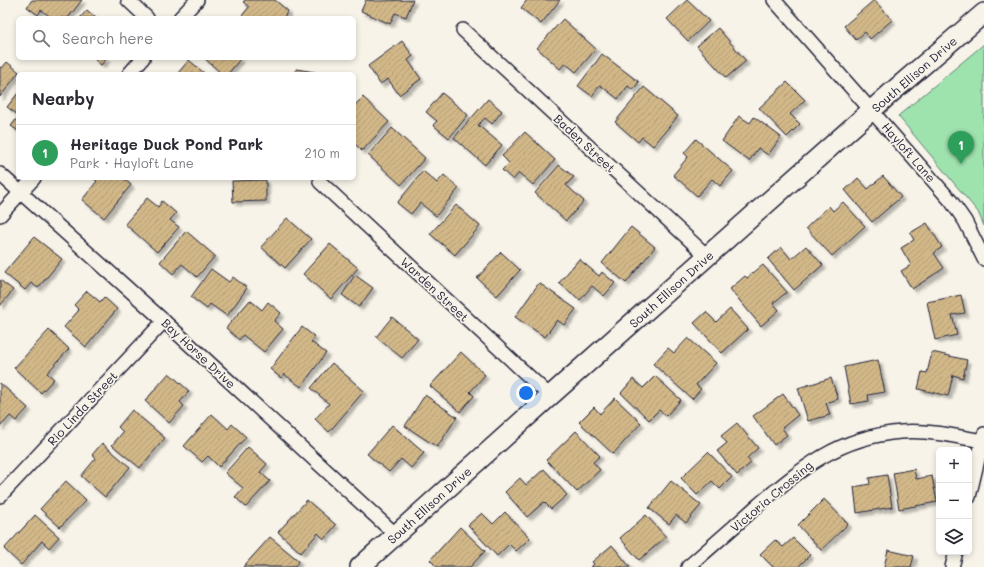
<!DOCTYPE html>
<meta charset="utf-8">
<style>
body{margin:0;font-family:Mali,sans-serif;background:#f7f7f7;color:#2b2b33}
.controls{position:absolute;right:12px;bottom:12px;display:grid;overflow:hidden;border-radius:6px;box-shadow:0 2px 6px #0003}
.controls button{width:36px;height:36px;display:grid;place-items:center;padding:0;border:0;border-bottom:1px solid #e1e1e2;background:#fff;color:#2b2b33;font:20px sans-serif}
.you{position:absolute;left:526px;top:393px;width:14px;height:14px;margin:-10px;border:3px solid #fff;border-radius:50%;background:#1a73e8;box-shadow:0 0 0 6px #1a73e833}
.badge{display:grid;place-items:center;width:26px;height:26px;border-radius:50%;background:#2563eb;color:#fff;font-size:13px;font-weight:700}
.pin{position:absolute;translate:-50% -33px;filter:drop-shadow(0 1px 2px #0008)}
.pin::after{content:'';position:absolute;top:21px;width:14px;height:12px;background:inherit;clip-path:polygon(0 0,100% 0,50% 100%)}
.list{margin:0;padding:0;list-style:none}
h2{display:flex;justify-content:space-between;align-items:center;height:52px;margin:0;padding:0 16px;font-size:17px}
h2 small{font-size:13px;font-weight:400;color:#7c7c81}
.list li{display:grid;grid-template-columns:26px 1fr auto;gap:12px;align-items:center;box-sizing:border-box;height:56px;padding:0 16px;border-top:1px solid #e1e1e2}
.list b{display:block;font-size:15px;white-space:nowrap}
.list p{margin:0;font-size:13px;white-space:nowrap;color:#7c7c81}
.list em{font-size:13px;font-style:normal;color:#7c7c81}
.icon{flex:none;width:22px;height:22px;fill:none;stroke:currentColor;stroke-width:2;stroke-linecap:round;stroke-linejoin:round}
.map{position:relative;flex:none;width:984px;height:567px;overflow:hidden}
.search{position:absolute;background:#fff;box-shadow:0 2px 6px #0003;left:16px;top:16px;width:340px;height:44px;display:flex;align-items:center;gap:10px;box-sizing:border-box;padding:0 14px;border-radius:6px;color:#7c7c81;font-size:15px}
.panel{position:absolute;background:#fff;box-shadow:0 2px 6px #0003;left:16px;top:72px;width:340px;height:108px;border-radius:6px}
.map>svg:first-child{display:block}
</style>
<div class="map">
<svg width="984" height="567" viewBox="0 0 984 567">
<defs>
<pattern id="building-hatch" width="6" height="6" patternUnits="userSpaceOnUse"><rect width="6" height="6" fill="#d2b888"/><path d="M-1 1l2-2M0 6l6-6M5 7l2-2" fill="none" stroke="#b49e76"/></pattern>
<filter id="shadow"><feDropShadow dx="3.5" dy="3.5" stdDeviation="1" flood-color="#0004"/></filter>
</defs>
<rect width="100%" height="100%" fill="#f7f3e8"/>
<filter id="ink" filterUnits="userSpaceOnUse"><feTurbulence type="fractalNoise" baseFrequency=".025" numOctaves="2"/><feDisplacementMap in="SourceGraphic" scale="8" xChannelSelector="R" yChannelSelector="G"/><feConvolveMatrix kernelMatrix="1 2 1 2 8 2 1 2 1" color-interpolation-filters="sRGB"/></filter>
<g filter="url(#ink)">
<path fill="#9ee2ae" stroke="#608274" d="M984,44v182l-6,-14 -80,-96z"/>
<g fill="url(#building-hatch)" stroke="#22223b" filter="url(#shadow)">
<path d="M32,0h50l-14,18h-16l-11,-8 -3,5 -11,-8z"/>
<path d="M245,0h30l13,11 -5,7h-43l9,-11 -6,-5z"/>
<path d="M366,0l11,1 36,-1 -7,17 -11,-4 -5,11 -29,-13z"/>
<path d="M527,0h33l-19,24 -20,-16z"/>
<path d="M687,0l22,21 -21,20 -21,-22z"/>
<path d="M874,0l18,20 -22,19 -5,-7 -9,8 -12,-14z"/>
<path d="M87,10l9,8h-16z"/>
<path d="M563,19l33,30 -20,23 -11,-9 -5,6 -23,-21z"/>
<path d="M718,28l28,33 -20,17 -29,-32z"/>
<path d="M402,41l11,15 -5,4 13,19 -22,16 -11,-16 -8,5 -12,-18z"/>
<path d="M602,54l37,28 -6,8 -5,-4 -10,13 -18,-14 -8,11 -14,-10z"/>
<path d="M93,58h14l-6,7z"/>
<path d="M204,58h37l-13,16h-6z"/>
<path d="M189,60l16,14h-28z"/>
<path d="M7,62l12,10 -19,25v-30l2,1z"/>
<path d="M296,69l19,3v2h-20z"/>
<path d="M787,82l18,18 -15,14 10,10 -13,13 -28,-29z"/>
<path d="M644,87l34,29 -25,30 -11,-9 -4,5 -23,-20z"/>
<path d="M18,93v22l-11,-8z"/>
<path d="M442,93l26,22 -19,23 -16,-13 4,-4 -11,-9z"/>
<path d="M363,97l26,25 -27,29 -8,-8v-37z"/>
<path d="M488,99l14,12 -10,13 -7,-6 -7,7 24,20 -17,20 -31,-27z"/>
<path d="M739,116l11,7 4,-6 27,20 -13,18 -10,-7 -9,13 -27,-20z"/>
<path d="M18,117v14l-7,-5z"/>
<path d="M392,128l33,30 -24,27 -33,-30z"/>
<path d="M525,132l30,28 -22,25 -14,-12 -6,7 -11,-10 7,-7 -7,-7z"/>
<path d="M696,139l37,32 -13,15 -8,-7 -15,17 -24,-21 15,-18 -4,-4z"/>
<path d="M559,165l15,12 -8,8 18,16 -18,20 -31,-28z"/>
<path d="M423,171l14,12 7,-8 15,13 -23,28 -16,-13 -9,11 -14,-11z"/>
<path d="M883,176l18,21 -29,25 -27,-32 13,-12 10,11z"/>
<path d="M93,178h30l8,7 -27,33 -22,-18 15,-19z"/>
<path d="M266,180v21l-33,1 -1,-21z"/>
<path d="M147,198l11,9 4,-6 14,12 -6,7 9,7 -22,25 -32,-28z"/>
<path d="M843,202l22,24 -33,30 -26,-28 23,-22 4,5z"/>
<path d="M456,205l24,21 -25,29 -25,-21z"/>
<path d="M287,218l24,21 -26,29 -24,-21z"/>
<path d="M927,223l15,24 -8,6 10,15 -32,21 -11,-18 10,-6 -10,-17 13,-8 -4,-7z"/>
<path d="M631,227l24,20 -29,36 -24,-20z"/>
<path d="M186,231l29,25 -18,21 -15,-13 -9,10 -13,-12z"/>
<path d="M34,237l28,22 -24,29 -7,-5 -6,7 -21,-17z"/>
<path d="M330,244l28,24 -27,31 -28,-25z"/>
<path d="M806,246l17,19 -29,25 -26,-31 13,-12 10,12z"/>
<path d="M501,252l19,18 -23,26 -20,-18z"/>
<path d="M579,259l20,17 3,-4 13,11 -11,13 -12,-10 -12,14 -21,-17z"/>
<path d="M763,265l24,27 -14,11 6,7 -18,16 -31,-37 15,-13 2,2z"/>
<path d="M211,269l18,13 4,-5 14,11 -20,28 -17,-12 -3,5 -16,-12z"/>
<path d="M355,275l18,13 -14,19 -17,-12z"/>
<path d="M0,280l13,10 -13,16z"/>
<path d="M539,283l37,26 -12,16 -7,-5 -12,17 -30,-20z"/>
<path d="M87,291l13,11 4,-5 13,12 -31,38 -22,-20 15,-17 -5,-5z"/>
<path d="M961,295l4,18 -13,2 5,20 -22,5 -8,-38z"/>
<path d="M250,300l12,10 6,-8 13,11 -7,8 9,8 -19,23 -21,-17 -4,5 -13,-12z"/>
<path d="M730,309l18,20 -26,24 -28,-30 12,-11 10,10z"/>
<path d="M392,317l26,22 -16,19 -26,-21z"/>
<path d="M302,327l13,10 -4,5 15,11 -25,34 -17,-13 -3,4 -11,-9z"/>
<path d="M49,330l20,19 -22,24 7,6 -13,14 -27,-25z"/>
<path d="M688,338l28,25 -20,22 5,4 -9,10 -39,-35 15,-16 6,5z"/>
<path d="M461,352l24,23 -15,17 4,4 -14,16 -30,-26z"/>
<path d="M932,352l35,8 -4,18 -10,-3 -5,21 -30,-7 4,-17 5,1z"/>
<path d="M878,360l7,32 -17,3 1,6 -18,3 -7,-37z"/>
<path d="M332,363l32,28 -35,41 -14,-13 14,-15 -18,-16z"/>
<path d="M169,373l20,18 -9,11 4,4 -15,17 -24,-22z"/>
<path d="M655,376l26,24 -15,16 -7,-6 -10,10 -28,-27 12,-14 10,9z"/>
<path d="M831,378l7,21 -12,4 4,12 -22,6 -10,-33z"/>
<path d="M0,383l28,25 -12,13 -6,-5 -10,11z"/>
<path d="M783,394l15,21 -16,13 5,7 -13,10 -21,-29z"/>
<path d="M425,395l32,22 -20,30 -32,-21z"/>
<path d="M615,398l26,25 -28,31 -34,-32 15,-15 6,7z"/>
<path d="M132,410l33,28 -25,30 -28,-23 11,-13 -5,-5z"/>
<path d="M212,414l16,15 4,-5 14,13 -27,30 -11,-11 -6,6 -18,-16z"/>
<path d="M737,423l21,25 -11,10 4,5 -14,12 -20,-24 10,-8 -6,-7z"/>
<path d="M392,425l32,28 -13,15 -10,-9 -12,13 -22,-18z"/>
<path d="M576,431l24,25 -7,6 7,8 -23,22 -31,-32z"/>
<path d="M102,443l28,24 -25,30 -24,-21 15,-18 -4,-3z"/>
<path d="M248,447l19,17 -7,8 10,9 -24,26 -11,-10 8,-9 -18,-15z"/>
<path d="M708,452l24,25 -12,12 -8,-8 -15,14 -16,-17z"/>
<path d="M544,469l23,26 -16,14 -7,-7 -17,15 -22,-25 15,-14 6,7z"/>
<path d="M914,469l2,10 16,-3 5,26 -38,7 -6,-36z"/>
<path d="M887,475l5,32 -35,6 -3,-26 16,-3 -1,-6z"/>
<path d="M66,481l20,19 -26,27 -20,-18z"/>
<path d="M671,481l30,24 -15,18 -10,-8 -7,9 -20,-16z"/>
<path d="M824,499l24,25 -27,26 -23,-25z"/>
<path d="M307,500l29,25 -12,14 -6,-6 -17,20 -23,-21z"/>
<path d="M505,512l25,26 -14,13 -7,-7 -12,12 -29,-31 14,-12 11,11z"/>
<path d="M35,515l24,22 -10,11 -7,-7 -21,24 -17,-16z"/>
<path d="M646,515l20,22 -27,23 -19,-22z"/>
<path d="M460,527l25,24 -15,16h-33l-7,-7z"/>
<path d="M270,537l29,24 -5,6h-51z"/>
<path d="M793,538l17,17 -12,12h-25l-13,-13 15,-14 8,7z"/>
<path d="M612,545l18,22h-39l3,-3 -2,-2z"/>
<path d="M888,550l26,6 -3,11h-27z"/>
</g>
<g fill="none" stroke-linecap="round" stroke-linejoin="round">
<g stroke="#22223b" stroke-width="16">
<g id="street">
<path d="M128,0l19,18"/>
<path d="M774,0l177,201 14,20 19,38"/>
<path d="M180,18l17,-18"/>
<path d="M463,30l244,226"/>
<path d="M129,74l14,-16"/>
<path d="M0,174l164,147 232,214"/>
<path d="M320,182l230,214"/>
<path d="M0,215l34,-37"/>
<path d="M0,496l164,-175"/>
<path d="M969,497l15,-63"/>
<path d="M688,567c23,-20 46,-40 68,-60 46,-39 82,-70 145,-75 27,-2 55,4 81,9"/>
<path d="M952,567l4,-15"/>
</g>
</g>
<g stroke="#22223b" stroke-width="22">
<path id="secondary" d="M360,567l190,-171 342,-304 92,-79"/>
</g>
<use href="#street" stroke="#f7f3e8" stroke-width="13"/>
<use href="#secondary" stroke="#f7f3e8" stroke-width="19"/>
</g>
</g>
<g text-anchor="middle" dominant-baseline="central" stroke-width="3.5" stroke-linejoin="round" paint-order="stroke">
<g font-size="12" fill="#22223b" stroke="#f7f3e8">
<text transform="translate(914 74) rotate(-41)">South Ellison Drive</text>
<text transform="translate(585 143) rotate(43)">Baden Street</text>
<text transform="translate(909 152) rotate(49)">Hayloft Lane</text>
<text transform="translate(435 289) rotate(43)">Warden Street</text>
<text transform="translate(671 289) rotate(-42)">South Ellison Drive</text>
<text transform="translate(199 353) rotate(43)">Bay Horse Drive</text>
<text transform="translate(82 408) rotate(-47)">Rio Linda Street</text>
<text transform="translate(771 496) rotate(-40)">Victoria Crossing</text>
<text transform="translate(429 505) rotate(-42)">South Ellison Drive</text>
</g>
</g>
</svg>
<div class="controls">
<button>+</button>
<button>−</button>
<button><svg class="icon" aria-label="layers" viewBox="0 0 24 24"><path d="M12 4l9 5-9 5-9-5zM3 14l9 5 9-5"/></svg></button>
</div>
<div class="you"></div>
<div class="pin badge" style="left:961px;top:164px;background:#2e9e5b">1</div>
<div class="search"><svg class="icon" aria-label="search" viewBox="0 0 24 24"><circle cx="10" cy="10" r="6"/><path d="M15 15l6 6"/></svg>Search here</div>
<section class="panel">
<h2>Nearby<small></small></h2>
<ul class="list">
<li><span class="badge" style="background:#2e9e5b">1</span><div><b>Heritage Duck Pond Park</b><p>Park · Hayloft Lane</p></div><em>210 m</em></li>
</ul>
</section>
</div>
